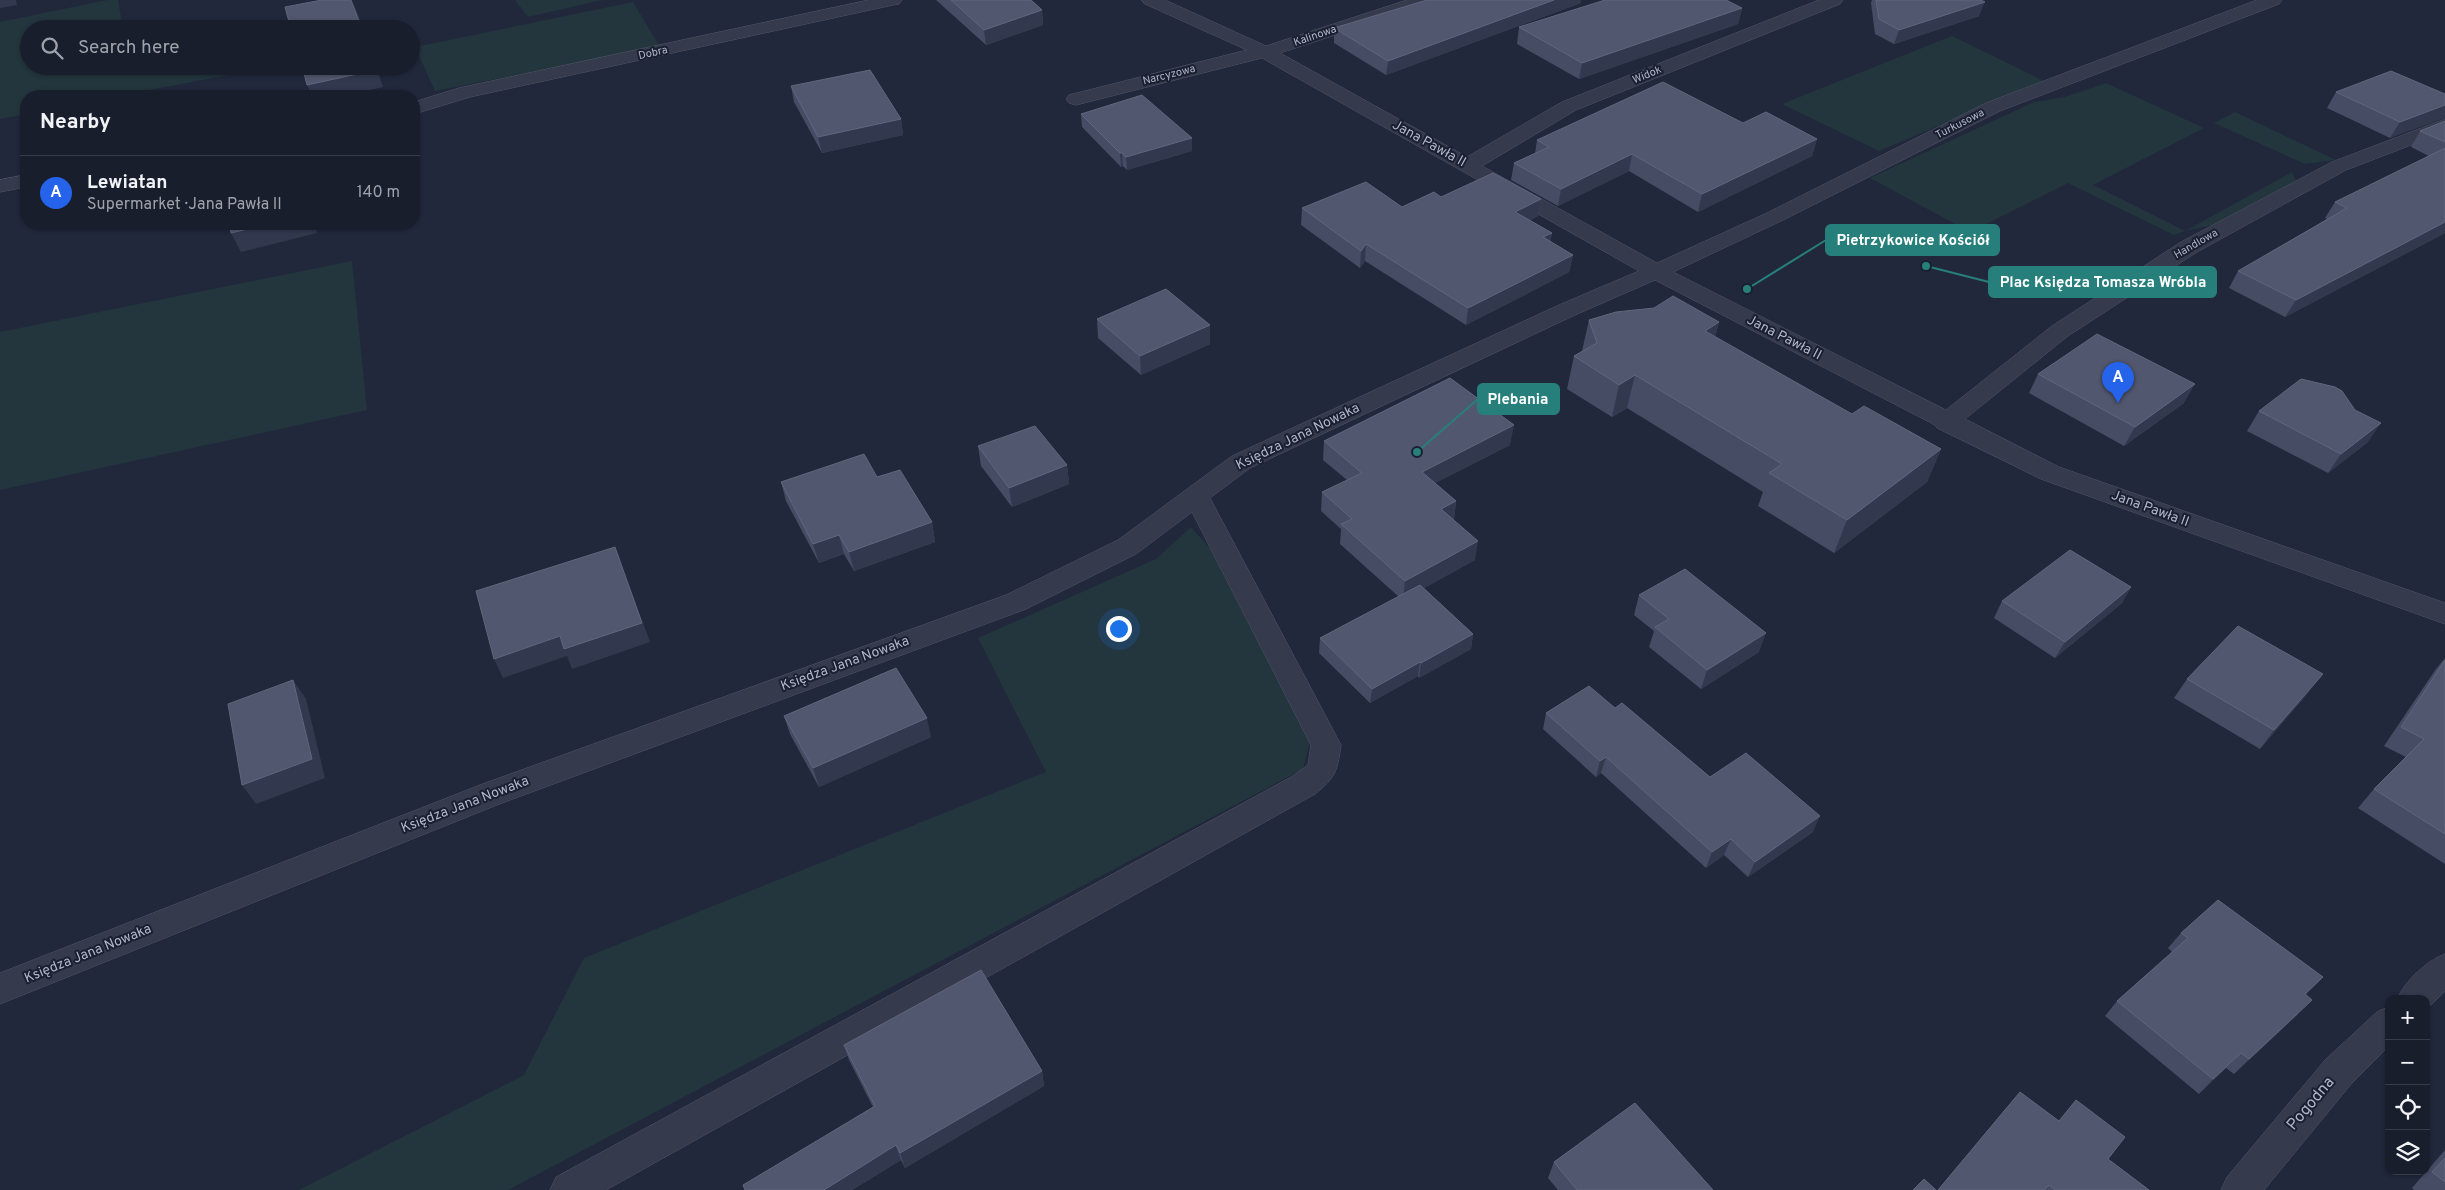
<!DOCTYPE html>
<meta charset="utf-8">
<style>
body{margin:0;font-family:Overpass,sans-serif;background:#262b39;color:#f1f3f6}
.controls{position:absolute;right:15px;bottom:15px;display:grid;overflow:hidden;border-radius:10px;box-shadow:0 1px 4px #0004}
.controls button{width:45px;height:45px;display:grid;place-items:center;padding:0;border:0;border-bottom:1px solid #373c49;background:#191e2d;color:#f1f3f6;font:25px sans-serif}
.you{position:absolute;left:1118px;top:628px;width:18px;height:18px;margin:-12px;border:4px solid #fff;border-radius:50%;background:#1a73e8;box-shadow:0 0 0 8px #1a73e833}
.badge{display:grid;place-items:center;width:32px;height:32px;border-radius:50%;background:#2563eb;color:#fff;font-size:16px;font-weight:700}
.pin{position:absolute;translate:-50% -41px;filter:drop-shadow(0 1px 2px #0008)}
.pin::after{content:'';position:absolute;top:26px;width:18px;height:15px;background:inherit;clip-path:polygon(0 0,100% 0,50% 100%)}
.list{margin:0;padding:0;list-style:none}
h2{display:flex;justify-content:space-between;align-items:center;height:65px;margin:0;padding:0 20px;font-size:21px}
h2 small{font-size:16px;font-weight:400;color:#9fa2aa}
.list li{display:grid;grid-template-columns:32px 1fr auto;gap:15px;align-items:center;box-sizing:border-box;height:75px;padding:0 20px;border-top:1px solid #373c49}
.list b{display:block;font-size:19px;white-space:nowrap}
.list p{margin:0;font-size:16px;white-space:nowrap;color:#9fa2aa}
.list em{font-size:16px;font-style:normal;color:#9fa2aa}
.icon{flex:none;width:28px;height:28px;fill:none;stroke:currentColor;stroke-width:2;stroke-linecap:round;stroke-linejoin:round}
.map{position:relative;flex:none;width:2445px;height:1190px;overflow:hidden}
.search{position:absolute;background:#191e2d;box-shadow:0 1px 4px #0004;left:20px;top:20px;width:400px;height:55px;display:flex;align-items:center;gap:12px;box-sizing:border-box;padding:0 18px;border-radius:28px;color:#9fa2aa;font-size:19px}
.panel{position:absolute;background:#191e2d;box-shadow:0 1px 4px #0004;left:20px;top:90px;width:400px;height:140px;border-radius:20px}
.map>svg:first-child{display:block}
</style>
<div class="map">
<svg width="2445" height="1190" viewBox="0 0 2445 1190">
<rect width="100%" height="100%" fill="#21283c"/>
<g fill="#23353d">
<path d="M107,0h11l5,29h-94v37h247l-158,30h-92v18l-26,5v-97z"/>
<path d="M515,0h87l-74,17z"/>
<path d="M633,2l27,45 -225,44 -20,-44z"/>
<path d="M1952,36l92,45 -165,70 -97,-47z"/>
<path d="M2106,83l98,45 -111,57 92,46 107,-59 4,9 -79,43 -32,7 -11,4 -106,-52 -98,49 -100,-54 164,-76 31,-5z"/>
<path d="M2235,112l101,48 -31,4 -91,-41z"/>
<path d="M352,261l15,149 -367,80v-158z"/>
<path d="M1191,527l19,21 100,194 -7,27 -795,421h-209l225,-115 60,-117 462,-186 -68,-134 178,-79z"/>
</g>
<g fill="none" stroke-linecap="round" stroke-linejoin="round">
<g stroke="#505567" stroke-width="1">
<g id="minor">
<path d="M869,0h33l-3,4 -6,1 -423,92 -56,17v-12l45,-14z"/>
<path d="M1142,0h23l101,46 141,-46h26l-3,4 -150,49 187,104 95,-55 257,-102h24l-3,4 -264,106 -94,56 175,97 110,-50 219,-110 271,-103h25l-3,4 -279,107 -219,110 -108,51 273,138 106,-84 129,-84 151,-80 113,-43v13l-99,38 -149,82 -129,84 -103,83 94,48 386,136v21l-404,-145 -104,-51 -2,-3 -280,-145 -80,35 -325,153 -40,30 131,247c-4,27 -5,32 -26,49l-709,396h-56l6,-13 737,-401 15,-11 3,-20 -119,-233 -56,42 -110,55 -524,194 -502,201v-31l480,-188 526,-190 112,-55 114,-84 327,-151 80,-34 -377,-213 -186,47 -7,-2 -3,-4 3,-4 178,-45 -102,-46z"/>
<path d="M26,175v12l-26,5v-12z"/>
<path d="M2445,954v37l-19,19v-11h-29c9,-19 29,-38 48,-45z"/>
<path d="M2389,1007v39l-37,37 -88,107h-43l6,-13 99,-118 51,-47z"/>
</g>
</g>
<use href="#minor" fill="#353b4c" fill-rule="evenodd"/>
</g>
<g fill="#454c64">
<path d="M936,0h95l11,10 1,15 -57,20z"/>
<path d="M1872,0h109l-2,16 -85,28 -19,-10 -4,-31z"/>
<path d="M1581,3l-195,72 -52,-32v-15z"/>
<path d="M1742,8l-4,16 -159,55 -62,-35 2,-17z"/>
<path d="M791,86l110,33 2,16 -81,18 -28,-51z"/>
<path d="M2336,92l109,2 -55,44 -63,-30z"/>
<path d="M1081,114l111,37 -65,19 -4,-4 -2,1 -39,-40z"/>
<path d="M2445,121v112l-160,84 -56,-29 9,-17 89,-52 -2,-1 10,-16 94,-46 -18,-9 9,-16z"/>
<path d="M1743,123l74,16 -5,17 -114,56 -69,-41 -71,35 -47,-26 3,-17 21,-10 2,-13z"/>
<path d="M1441,197l100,2 -3,17 -8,4 22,13 -2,9 23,13 -4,17 -103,53 -101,-64 -5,7 -59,-43 1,-17 100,-1z"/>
<path d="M1097,319l113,6v19l-69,31 -43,-37z"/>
<path d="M1589,320l130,2 -4,15 137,77 89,35 -14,33 -93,71 -76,-47 5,-14 -136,-84 -15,9 -45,-28 7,-33 8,-5z"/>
<path d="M2038,374l146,29 -60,43 -95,-53z"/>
<path d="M2259,411l109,31 -40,31 -81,-42z"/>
<path d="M1324,441l186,4 -75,38 21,18 -2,19 21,40 -51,28 49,46 -2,15 -52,29 -1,-2 -48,27 -51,-50 1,-15 79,-41 -59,-53 1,-15 -20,-18 1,-19 25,-12 -24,-20z"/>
<path d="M978,446l89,19 2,19 -57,23 -31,-41z"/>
<path d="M877,477l55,45 3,20 -81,29 -10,-17 -25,9 -33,-62 -5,-19z"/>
<path d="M2131,587l-9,16 -67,55 -61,-40 8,-17z"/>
<path d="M1639,595l120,57 -58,37 -52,-42 5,-16 -20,-16z"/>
<path d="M2445,658v206l-87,-56 16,-19 32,-32 -22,-11 52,-77z"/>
<path d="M2187,679l121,14 -48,56 -86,-51z"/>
<path d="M1615,708l95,69 103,55 -65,45 -24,-22 -18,13 -105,-95 -5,4 -53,-48 3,-16z"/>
<path d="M784,716l147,21 -112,50 -29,-53z"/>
<path d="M2181,933l125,62 -9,20 -63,59 -8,-6 -27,26 -94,-78 12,-15 55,-49 -4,-4z"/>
<path d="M844,1045l198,26 2,15 -139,82 -4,-8 -49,30h-107l128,-83 -24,-47z"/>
<path d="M2445,1150v40h-31l-2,-2z"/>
<path d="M2108,1159l41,31h-211z"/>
<path d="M1554,1162l159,28h-155l-10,-12z"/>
</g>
<g fill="#32394f">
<path d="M0,0h16l1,5 -17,3z"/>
<path d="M352,0l5,12 6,17h-1z"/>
<path d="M1554,0h27v3l-195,72 2,-14z"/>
<path d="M1985,2l-6,14 -85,28 5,-14z"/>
<path d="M1742,8l-4,16 -159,55 3,-16z"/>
<path d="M1042,10l1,15 -57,20 -2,-15z"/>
<path d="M376,66l7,21 -40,9h-31l-5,-11z"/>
<path d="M2445,105v13l-55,20 10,-16z"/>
<path d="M901,119l2,16 -81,18 -4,-16z"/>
<path d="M1192,138v13l-65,19 -1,-13z"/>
<path d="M1817,139l-5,17 -114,56 4,-18z"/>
<path d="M1120,153h2l1,13 -2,1z"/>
<path d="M1632,154l-3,17 -71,35 3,-17z"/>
<path d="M1541,199l-3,17 -25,12 2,-16z"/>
<path d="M2445,222v11l-160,84 11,-17z"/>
<path d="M269,224h46l2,9 -76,19 -10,-19z"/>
<path d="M1552,233l-3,17 -6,-13z"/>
<path d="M1366,244l-1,17 -5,7 1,-17z"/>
<path d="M1573,255l-4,17 -103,53 2,-17z"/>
<path d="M1719,322l-9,33 -5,-24z"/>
<path d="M1210,325v19l-69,31 -1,-19z"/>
<path d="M1635,375l-8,33 -15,9 7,-32z"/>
<path d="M2195,384l-11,19 -60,43 11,-19z"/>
<path d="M2381,423l-13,19 -40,31 13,-19z"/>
<path d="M1514,425l-4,20 -90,46 2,-19z"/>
<path d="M1941,449l-14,33 -93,71 13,-33z"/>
<path d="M1067,465l2,19 -57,23 -3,-19z"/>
<path d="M1456,501l-2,19 -13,-11z"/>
<path d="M932,522l3,20 -81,29 -5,-19z"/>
<path d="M839,535l5,19 -25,9 -6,-19z"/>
<path d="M1478,541l-3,19 -72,40 2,-19z"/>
<path d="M615,547l35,95 -78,27 -5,-13 -64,22 -9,-19 66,-23z"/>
<path d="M2131,587l-9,16 -67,55 10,-16z"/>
<path d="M1766,633l-7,19 -58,37 6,-19z"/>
<path d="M1473,634l-2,15 -52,29 2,-15z"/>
<path d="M1420,662l-2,14 -48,27 2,-14z"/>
<path d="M2323,674l-15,19 -48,56 14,-19z"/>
<path d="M293,680l13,19 19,79 -69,26 -14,-19z"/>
<path d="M927,718l4,19 -112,50 -6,-19z"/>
<path d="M1606,757l-5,16 -5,4 4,-16z"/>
<path d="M1820,816l-7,16 -65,45 7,-15z"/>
<path d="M1731,839l-7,16 -18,13 6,-16z"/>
<path d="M2323,977l-15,16 -18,17 15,-16z"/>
<path d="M2312,1000l-15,15 -63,59 15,-15z"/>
<path d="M2241,1053l-15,15 -27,26 14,-15z"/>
<path d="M1042,1071l2,15 -139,82 -5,-15z"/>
<path d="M896,1145l5,15 -49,30h-28z"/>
</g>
<g fill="#51576e" stroke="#60667c">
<path d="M322,0h29l11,29h-71l-6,-22z"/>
<path d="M951,0h80l11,10 -58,20z"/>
<path d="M1427,0h127l-166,61 -54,-33z"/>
<path d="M1605,0h121l16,8 -160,55 -63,-36z"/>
<path d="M1876,0h105l4,2 -86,28 -20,-11z"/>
<path d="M302,66h73l1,4 -69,15z"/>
<path d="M870,70l31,49 -83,18 -27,-51z"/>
<path d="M2391,71l54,23v11l-45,17 -64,-30z"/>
<path d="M1663,82l80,41 23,-11 51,27 -115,55 -70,-40 -71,35 -47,-26 35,-16 -12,-7z"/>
<path d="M1142,95l50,43 -66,19 -4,-4h-2l-39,-39z"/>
<path d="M2445,121v21l-25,-11z"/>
<path d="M2445,148v74l-149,78 -58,-29 109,-63 -12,-6z"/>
<path d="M1493,173l48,26 -26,13 37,21 -9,4 30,18 -105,53 -102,-64 -5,7 -59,-43 64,-26 36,25 32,-15 7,5z"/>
<path d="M229,224h40l-38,9z"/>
<path d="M1166,289l44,36 -70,31 -43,-37z"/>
<path d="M1673,296l46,26 -14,9 147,83 12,-8 77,43 -94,71 -78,-47 13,-9 -147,-89 -16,10 -45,-29 23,-13 -8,-23 27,-8 38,-4z"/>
<path d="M2097,334l98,50 -60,43 -97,-53z"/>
<path d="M1450,378l64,47 -92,47 34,29 -15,8 37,32 -73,40 -64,-57 11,-5 -30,-27 40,-19 -38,-32z"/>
<path d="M2301,379l34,8 7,4 13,19 26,13 -40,31 -82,-43z"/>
<path d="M1035,426l32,39 -58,23 -31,-42z"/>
<path d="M864,454l13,23 23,-7 32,52 -83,30 -10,-17 -26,9 -32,-62z"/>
<path d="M615,547l27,76 -78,26 -4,-13 -66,23 -18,-68z"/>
<path d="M2070,550l61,37 -66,55 -63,-41z"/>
<path d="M1685,569l81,64 -59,37 -52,-43 14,-8 -30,-24z"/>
<path d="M1420,585l53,49 -52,29 -1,-1 -48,27 -52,-51z"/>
<path d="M2238,626l85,48 -49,56 -87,-51z"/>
<path d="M2445,660v174l-71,-45 50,-50 -23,-12z"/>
<path d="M896,668l31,50 -114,50 -29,-52z"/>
<path d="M293,680l19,79 -70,26 -14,-81z"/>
<path d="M1589,686l26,22 7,-5 88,74 36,-24 74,63 -65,46 -24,-23 -19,13 -106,-95 -6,4 -54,-48z"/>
<path d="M2218,900l105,77 -18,17 7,6 -63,59 -8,-6 -28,26 -96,-78 71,-63 -7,-5z"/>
<path d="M981,970l61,101 -142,82 -4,-8 -72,45h-79l-2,-5 132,-79 -31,-61z"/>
<path d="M2020,1092l39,29 17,-21 49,37 -17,22 41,31h-94l-6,-5 -5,5h-106z"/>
<path d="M1635,1103l78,87h-136l-23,-28z"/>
<path d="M2445,1158v24l-13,-10z"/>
<path d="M1924,1179l12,11h-23z"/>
</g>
<g text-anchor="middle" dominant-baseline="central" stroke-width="4" stroke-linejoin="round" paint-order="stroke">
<g font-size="11" fill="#b0b5c8" stroke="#1a2031">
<text transform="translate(1315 36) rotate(-19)">Kalinowa</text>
<text transform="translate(653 53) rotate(-13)">Dobra</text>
<text transform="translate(1169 75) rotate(-14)">Narcyzowa</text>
<text transform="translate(1647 75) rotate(-22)">Widok</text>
<text transform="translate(1960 124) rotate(-27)">Turkusowa</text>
<text transform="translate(2196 244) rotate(-30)">Handlowa</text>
</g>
<g font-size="14" fill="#b0b5c8" stroke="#1a2031">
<text transform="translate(1429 144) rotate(29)">Jana Pawła II</text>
<text transform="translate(1784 338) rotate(27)">Jana Pawła II</text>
<text transform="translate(1298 437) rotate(-26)">Księdza Jana Nowaka</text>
<text transform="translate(2150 509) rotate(20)">Jana Pawła II</text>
<text transform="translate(845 664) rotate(-20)">Księdza Jana Nowaka</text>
<text transform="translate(465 805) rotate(-21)">Księdza Jana Nowaka</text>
<text transform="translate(88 954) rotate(-22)">Księdza Jana Nowaka</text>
</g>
<g font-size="16" fill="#b0b5c8" stroke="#1a2031">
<text transform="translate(2311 1104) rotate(-50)">Pogodna</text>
</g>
</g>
<path fill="none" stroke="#277f7c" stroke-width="2" d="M1747 289L1826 240M1926 266L1989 282M1417 452L1478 399"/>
<g fill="#277f7c" stroke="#1a2031" stroke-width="2">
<circle cx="1747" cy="289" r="5"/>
<circle cx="1926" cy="266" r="5"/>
<circle cx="1417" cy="452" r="5"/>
</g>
<g fill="#277f7c" stroke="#277f7c" stroke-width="2">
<rect x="1826" y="225" width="173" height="30" rx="5"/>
<rect x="1989" y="267" width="227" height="30" rx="5"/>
<rect x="1478" y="384" width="81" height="30" rx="5"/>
</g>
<g font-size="15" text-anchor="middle" font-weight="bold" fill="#fff">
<text x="1913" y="245">Pietrzykowice Kościół</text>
<text x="2103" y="287">Plac Księdza Tomasza Wróbla</text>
<text x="1518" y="404">Plebania</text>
</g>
</svg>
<div class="controls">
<button>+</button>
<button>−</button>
<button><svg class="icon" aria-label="locate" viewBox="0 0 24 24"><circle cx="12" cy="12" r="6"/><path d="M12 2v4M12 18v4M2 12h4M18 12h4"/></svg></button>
<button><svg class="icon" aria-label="layers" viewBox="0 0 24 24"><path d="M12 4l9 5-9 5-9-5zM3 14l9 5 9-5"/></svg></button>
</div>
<div class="you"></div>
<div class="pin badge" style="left:2118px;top:403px">A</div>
<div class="search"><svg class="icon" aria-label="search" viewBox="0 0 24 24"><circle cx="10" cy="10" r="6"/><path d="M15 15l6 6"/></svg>Search here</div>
<section class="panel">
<h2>Nearby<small></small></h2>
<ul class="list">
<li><span class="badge">A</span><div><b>Lewiatan</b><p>Supermarket · Jana Pawła II</p></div><em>140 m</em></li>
</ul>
</section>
</div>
